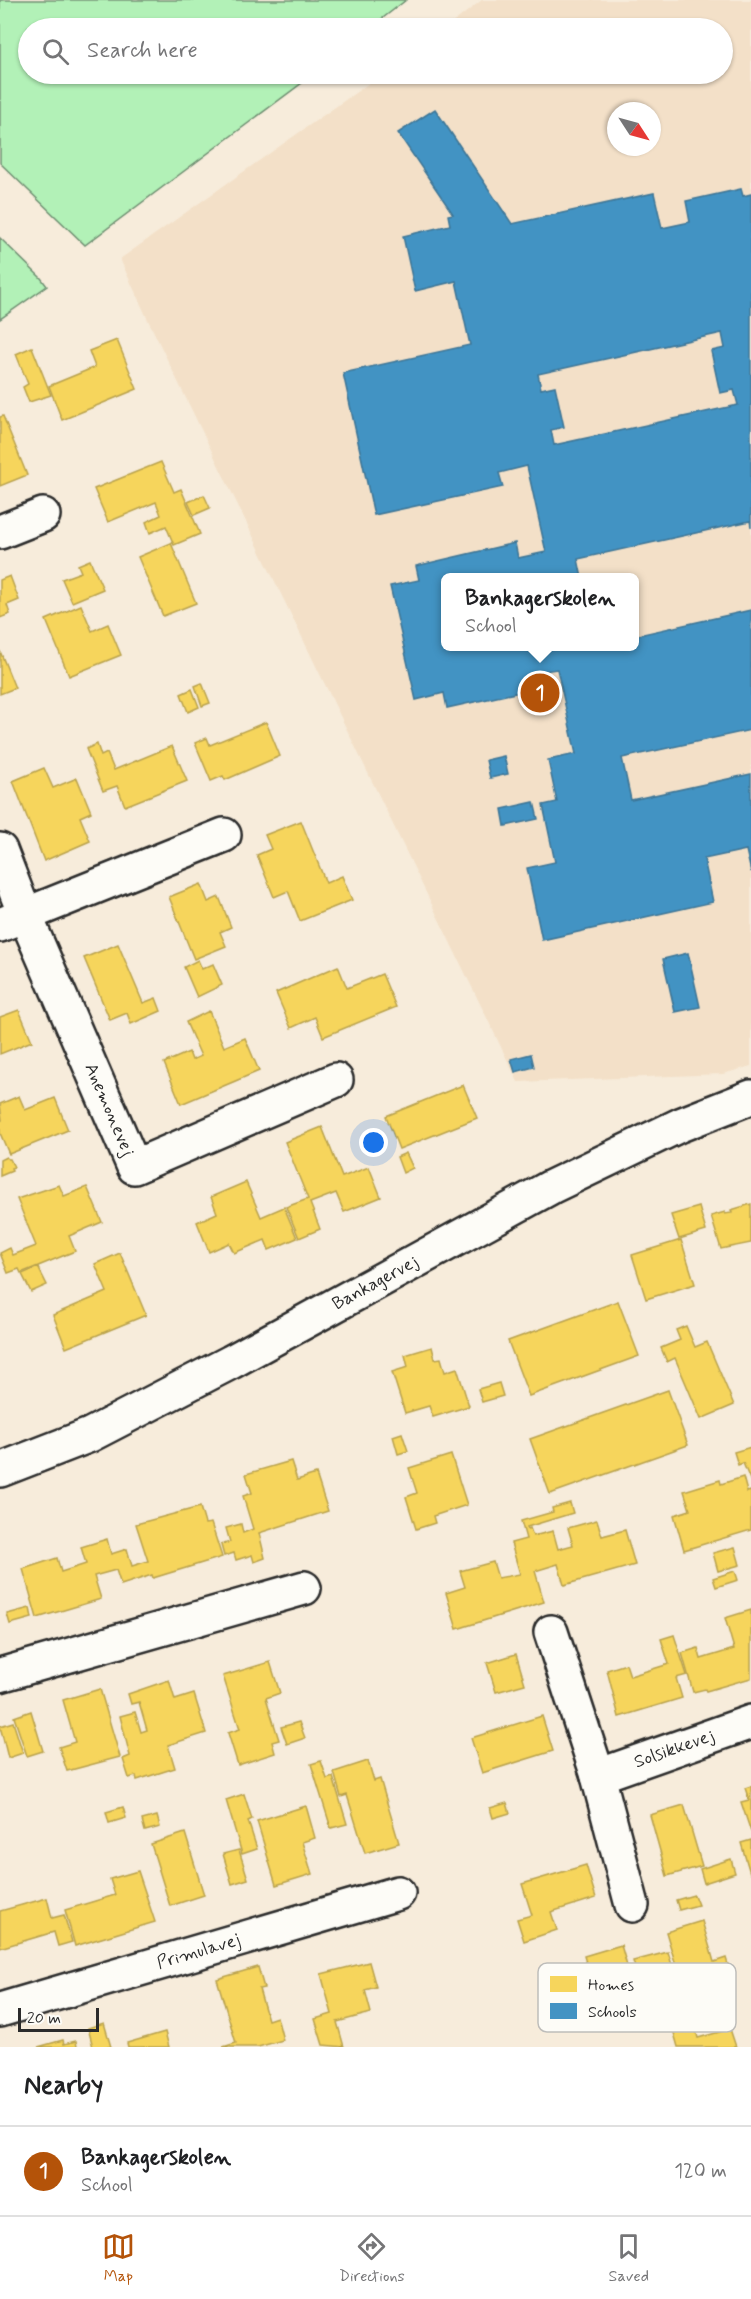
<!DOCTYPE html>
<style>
body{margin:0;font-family:Mynerve,sans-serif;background:#f2f2f2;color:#202124}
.compass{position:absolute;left:607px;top:102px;width:54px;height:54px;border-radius:50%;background:#fff;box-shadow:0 2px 4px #0004;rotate:126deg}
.scale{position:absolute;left:18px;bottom:15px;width:81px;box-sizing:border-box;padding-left:6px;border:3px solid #2b2b2b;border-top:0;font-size:16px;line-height:21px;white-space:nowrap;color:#2b2b2b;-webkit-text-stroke:4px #fdfcf7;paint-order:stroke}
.you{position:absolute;left:374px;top:1143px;width:21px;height:21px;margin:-15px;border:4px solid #fff;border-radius:50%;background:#1a73e8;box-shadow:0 0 0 9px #1a73e833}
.badge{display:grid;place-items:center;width:39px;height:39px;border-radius:50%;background:#b45309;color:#fff;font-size:20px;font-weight:700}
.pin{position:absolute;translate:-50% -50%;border:3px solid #fff;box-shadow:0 2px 6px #0006}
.popup{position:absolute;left:441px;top:573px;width:198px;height:78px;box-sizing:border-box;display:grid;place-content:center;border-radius:9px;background:#fff;filter:drop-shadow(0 2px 4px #0005);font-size:20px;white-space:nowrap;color:#757577}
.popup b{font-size:22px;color:#202124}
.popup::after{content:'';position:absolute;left:50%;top:100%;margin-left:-12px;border:12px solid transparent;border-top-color:#fff}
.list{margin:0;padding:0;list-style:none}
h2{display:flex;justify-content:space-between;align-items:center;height:78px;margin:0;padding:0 24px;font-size:26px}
h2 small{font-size:20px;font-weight:400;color:#757577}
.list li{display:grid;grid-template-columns:39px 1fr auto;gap:18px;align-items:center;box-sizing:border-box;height:90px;padding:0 24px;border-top:2px solid #e0e0e0}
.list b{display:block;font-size:22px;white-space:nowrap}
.list p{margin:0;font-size:20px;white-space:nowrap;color:#757577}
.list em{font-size:20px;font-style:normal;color:#757577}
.icon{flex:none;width:33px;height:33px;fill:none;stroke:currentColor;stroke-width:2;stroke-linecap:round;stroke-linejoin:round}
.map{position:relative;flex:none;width:751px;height:2047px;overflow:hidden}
.search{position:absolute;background:#fff;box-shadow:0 2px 4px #0004;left:18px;right:18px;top:18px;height:66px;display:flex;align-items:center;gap:15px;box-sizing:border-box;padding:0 21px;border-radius:33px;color:#757577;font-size:22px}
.sheet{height:168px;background:#fff}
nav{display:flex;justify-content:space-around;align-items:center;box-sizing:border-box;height:84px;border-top:2px solid #e0e0e0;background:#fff;font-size:16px;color:#757577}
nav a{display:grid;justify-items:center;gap:3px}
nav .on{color:#b45309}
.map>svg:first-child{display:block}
</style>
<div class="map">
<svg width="751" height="2047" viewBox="0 0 751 2047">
<rect width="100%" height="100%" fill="#f7ecdb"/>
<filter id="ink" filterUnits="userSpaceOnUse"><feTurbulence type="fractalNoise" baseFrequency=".0167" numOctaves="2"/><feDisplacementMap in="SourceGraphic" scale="12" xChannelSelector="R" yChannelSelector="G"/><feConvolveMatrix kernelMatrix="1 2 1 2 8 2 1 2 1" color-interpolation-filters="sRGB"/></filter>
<g filter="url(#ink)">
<path fill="#f3e0c8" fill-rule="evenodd" d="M482,0h269v1066l-28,8 -205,8 -370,-762 -28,-61 262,-185h340v-46h-276zM616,111h36v36h-36zM446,578h188v68h-188z"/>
<g fill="#b2f1b7" stroke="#6e8e71" stroke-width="1.5">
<path d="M0,0h406l-36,28h-342v46h286l-229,171 -85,-82z"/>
<path d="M0,238l41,40 6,8 -47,33z"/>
</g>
<g fill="#f6d55c" stroke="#b9a24d" stroke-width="1.5">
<path d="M117,340l20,49 -75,31 -13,-34 46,-19 -6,-16z"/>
<path d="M32,347l19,48 -22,7 -6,-15 5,-3 -12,-30z"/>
<path d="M3,416l24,59 -27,11v-69z"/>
<path d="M161,462l13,30 7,-3 19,45 -26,11 -8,-19 -16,7 -4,-11 15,-7 -5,-13 -48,20 -14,-33z"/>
<path d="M204,495l6,13 -16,7 -6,-13z"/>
<path d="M171,543l25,60 -33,13 -25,-59z"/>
<path d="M90,560l13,29 -31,13 -10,-23 19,-7 -3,-7z"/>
<path d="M10,576l9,24 -12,5 3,9 -10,4v-38z"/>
<path d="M81,605l11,26 16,-7 13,31 -52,21 -23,-56z"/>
<path d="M0,651l15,37 -15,6z"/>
<path d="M202,683l8,20 -8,3 -7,-20z"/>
<path d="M192,689l7,18 -11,5 -7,-18z"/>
<path d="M266,722l14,34 -55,24 -2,-4 -12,5 -16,-38 12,-5 3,7z"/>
<path d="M97,744l4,12 6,-3 7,17 58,-24 15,35 -62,25 -8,-20 -14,5 -17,-42z"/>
<path d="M44,768l9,20 24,-10 14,34 -11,5 10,24 -46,20 -31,-80z"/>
<path d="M301,821l25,62 16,-7 10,24 -52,21 -12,-30 -14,6 -17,-42 14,-6 -6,-14z"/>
<path d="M201,884l7,18 11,-5 12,30 -11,5 6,14 -32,13 -25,-62z"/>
<path d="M118,944l25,59 13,-5 5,13 -30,13 -4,-11 -17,7 -26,-62z"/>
<path d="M198,960l4,9 11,-5 9,21 -25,12 -13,-30z"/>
<path d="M338,966l9,22 35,-14 14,33 -73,30 -8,-20 -24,11 -15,-35z"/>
<path d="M19,1010l13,31 -32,13v-37z"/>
<path d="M209,1011l15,36 21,-9 14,33 -78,33 -17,-41 25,-11 3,8 9,-4 -15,-34z"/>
<path d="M463,1085l14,33 -78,31 -13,-33z"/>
<path d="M19,1096l6,14 30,-12 13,32 -59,24 -9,-21v-12l2,-1 -2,-16z"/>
<path d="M322,1127l20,50 27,-10 12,30 -37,15 -8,-19 -26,10 10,26 -21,9 -13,-31 22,-8 -23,-57z"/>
<path d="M406,1153l7,15 -10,5 -6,-16z"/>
<path d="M6,1157l2,2h2l4,8 -3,1 1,3 -12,5v-16z"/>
<path d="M246,1182l15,35 23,-10 13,31 -28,12 -4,-10 -31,13 -5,-10 -20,9 -12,-30 20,-9 -6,-16z"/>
<path d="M59,1185l5,11 23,-9 15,35 -33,14 6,15 -54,22 -2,-4 -11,4 -8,-20 10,-5 3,7 23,-9 -19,-47z"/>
<path d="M751,1204v39l-30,6 -10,-33 14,-4v2l7,-1 -1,-3z"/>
<path d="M699,1207l7,24 -27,8 -8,-24z"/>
<path d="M681,1240l14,44 -49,15 -14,-44z"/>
<path d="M120,1253l26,62 -80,33 -13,-33 54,-23 -12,-28z"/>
<path d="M38,1267l9,18 -16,7 -9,-18z"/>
<path d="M618,1301l21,55 -110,40 -21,-55z"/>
<path d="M686,1326l9,21 12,-5 27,63 -33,14 -26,-61 -8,4 -6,-14 19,-8 -4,-10z"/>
<path d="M432,1347l3,12 6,-1 4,14 12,-4 12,38 -36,11 -4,-11 -24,7 -13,-41 16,-5 -3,-12z"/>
<path d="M499,1383l4,13 -21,6 -4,-13z"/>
<path d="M668,1390l20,55 -138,49 -20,-55z"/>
<path d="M402,1433l6,18 -10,3 -5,-18z"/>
<path d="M751,1447v35l-8,-19 -5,2 -4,-13z"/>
<path d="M451,1455l16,50 -34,11 2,7 -19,6 -10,-32 11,-4 -8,-25z"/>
<path d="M291,1461l6,19 19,-6 12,37 -69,22 6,25 -11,4 -2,-7 -16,5 -2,-7 -10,3 -3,-11 9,-3 -4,-14 15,-4 2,9 10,-4 -10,-33 9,-3 -6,-19z"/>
<path d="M743,1477l4,15 4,-1v39l-67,20 -10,-35 16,-5 -6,-19 36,-11 1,4z"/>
<path d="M570,1503l3,10 -46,14 1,2 2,-1 3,8 20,-5 5,18 15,-4 -5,-17 29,-8 5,16 23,-6 10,35 -71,20 -6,-21 -23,7 9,31 -87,27 -11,-36 19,-6 -5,-16 33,-9 5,16 22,-4 -9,-31 15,-4 -5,-18 32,-9 -1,-4z"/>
<path d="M200,1507l5,17 6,-1 11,34 -69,21 -1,-3 -31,10 -5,-15 -22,6 7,23 -64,19 -14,-49 34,-11 4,14 25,-8 -5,-17 26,-8 4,15 16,-5 5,17 16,-5 -12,-37z"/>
<path d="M735,1547l5,18 -22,6 -5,-18z"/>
<path d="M735,1571l3,9 -22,7 -3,-9z"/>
<path d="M30,1608l2,10 -22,6 -3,-10z"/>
<path d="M751,1610v68l-45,13 -1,-2 -12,3 -11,-39 16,-5 3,11 33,-10 -9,-31z"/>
<path d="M674,1635l13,40 -11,3 6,20 -63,19 -12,-47 19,-6 4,12 39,-12 -8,-25z"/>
<path d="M516,1654l9,30 -29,8 -9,-29z"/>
<path d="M270,1662l10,31 -14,5 13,42 -7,2 3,11 -37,12 -10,-32 12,-4 -17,-53z"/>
<path d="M169,1680l6,20 19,-6 12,39 -38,12 7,23 -38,12 -1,-4 -7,2 -6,-19 7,-3 -10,-40 15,-4 6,20 6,-2 -8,-28 -8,2 -3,-10z"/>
<path d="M100,1689l20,68 -53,14 -8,-24 16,-5 -12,-42z"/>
<path d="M31,1711l12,40 -16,5 -13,-39z"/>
<path d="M542,1716l11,35 -71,22 -11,-35z"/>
<path d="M13,1722l10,31 -15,5 -8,-32z"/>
<path d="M299,1722l6,16 -18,6 -6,-17z"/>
<path d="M321,1761l6,18 6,-2 14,47 -16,4 -20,-64z"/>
<path d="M368,1761l6,20 6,-2 19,64 -34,10 -18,-58 -6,2 -7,-25z"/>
<path d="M751,1786v46l-10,-30 8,-2 -4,-12z"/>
<path d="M244,1794l8,25 -4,2 9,28 -15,5 -16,-54z"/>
<path d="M507,1803l3,10 -17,5 -3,-10z"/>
<path d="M684,1805l18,61 -35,10 -17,-61z"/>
<path d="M306,1806l9,32 -13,4 10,32 -36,11 -19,-64z"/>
<path d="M123,1807l3,11 -17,5 -3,-11z"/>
<path d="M157,1816l3,11 -15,4 -3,-11z"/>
<path d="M185,1833l19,62 -34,11 -19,-62z"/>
<path d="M751,1840v32l-1,1 -9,-30z"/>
<path d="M239,1850l9,29 -16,5 -9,-30z"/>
<path d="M731,1859l4,14 -31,10 -4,-14z"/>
<path d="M586,1865l10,33 -45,14 6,18 -33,11 -7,-22 15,-4 -10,-31z"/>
<path d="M138,1871l17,51 -80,24 -10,-36 50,-15 -5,-16z"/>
<path d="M694,1895l4,10 -19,5 -3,-10z"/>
<path d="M47,1898l5,20 12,-3 8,27 -14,4 -4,-14 -54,16v-37z"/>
<path d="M702,1921l12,41 12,-4 6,20 -12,4 1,3 -36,10 -19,-63z"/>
<path d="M621,1945l18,63 7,-2 -13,-45 35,-9 18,59 -50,14 -4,-15 -53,16 -9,-33 23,-7 -9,-30z"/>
<path d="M369,1962l7,25 -11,3 6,23 -34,9 7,25 -21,-2 -8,-26 17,-5 -11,-40z"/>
<path d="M258,1967l6,21 -5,1 9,31 9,-3 6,23 -25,7h-35l13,-4 -19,-64z"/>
<path d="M693,2020l5,18 32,-9 6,18h-58l-6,-21z"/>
<path d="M104,2023l7,24h-18l-5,-19z"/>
<path d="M165,2032l4,15h-41l-1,-4z"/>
<path d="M63,2040l1,4 12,-3 1,6h-39z"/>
</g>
<g fill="#4393c3" stroke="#3c7495" stroke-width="1.5" fill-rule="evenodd">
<path d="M435,109l77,115 142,-31 8,35 28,-6 -4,-21 55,-12 2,7 8,-2v333l-1,-6 -172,38 4,19h-136v68h188v-10l117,-26v120l-129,28 9,42 120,-26v98l-5,-22 -42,9 9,43 -171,38 -15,-72 28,-6 -12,-57 14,-3 -9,-42 28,-6 -19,-85 -14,2 4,15 -100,22 -3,-15 -28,7 -26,-114 29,-6 -3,-14 99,-23 3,15 28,-6 -19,-86 -28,7 4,14 -129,28 -31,-142 127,-28 -14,-64 -41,10 -12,-55 47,-11 -2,-10 5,-1 -55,-81zM722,333l3,15 -14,3 9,42 14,-3 4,15 -184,40 -3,-15 13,-3 -9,-41 -14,3 -3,-15z"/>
<path d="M504,756l4,18 -18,4 -4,-18z"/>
<path d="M534,802l4,17 -33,7 -3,-17z"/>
<path d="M688,953l12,54 -25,5 -12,-53z"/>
<path d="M531,1054l3,13 -19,5 -4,-13z"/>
</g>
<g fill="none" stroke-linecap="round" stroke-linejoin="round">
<g stroke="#2b2b2b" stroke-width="38">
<g id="minor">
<path d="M0,532l43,-17"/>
<path id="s1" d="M0,850l25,65 109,252 202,-87"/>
<path d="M0,925l224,-90"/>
<path id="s2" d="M0,1470l90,-35 141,-73 320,-175 129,-62 71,-28"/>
<path d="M551,1632l47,144 34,129"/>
<path d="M0,1675l304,-87"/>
<path id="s3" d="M598,1776l153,-54"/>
<path id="s4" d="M0,2010l398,-117"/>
</g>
</g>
<use href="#minor" stroke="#fdfcf7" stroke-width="33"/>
</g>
</g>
<g text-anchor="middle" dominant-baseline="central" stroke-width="6" stroke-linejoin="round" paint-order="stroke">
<g font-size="18" fill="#2b2b2b" stroke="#fdfcf7">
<text stroke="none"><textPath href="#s1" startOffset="282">Anemonevej</textPath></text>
<text stroke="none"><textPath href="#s2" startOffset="420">Bankagervej</textPath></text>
<text stroke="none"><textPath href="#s3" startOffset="81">Solsikkevej</textPath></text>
<text stroke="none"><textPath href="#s4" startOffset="207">Primulavej</textPath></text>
</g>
</g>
<rect x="538" y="1963" width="198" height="69" rx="9" fill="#fdfcf7" stroke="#bebdba" stroke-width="1.5"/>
<rect x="550" y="1976" width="27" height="16" fill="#f6d55c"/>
<rect x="550" y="2003" width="27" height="16" fill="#4393c3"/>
<g font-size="16" fill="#2b2b2b">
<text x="588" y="1990">Homes</text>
<text x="588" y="2017">Schools</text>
</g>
</svg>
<svg class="compass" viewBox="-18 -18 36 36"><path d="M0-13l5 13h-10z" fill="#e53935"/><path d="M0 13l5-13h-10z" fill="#757577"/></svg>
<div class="scale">20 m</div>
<div class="you"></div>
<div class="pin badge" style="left:540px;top:693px">1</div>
<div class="popup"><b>Bankagerskolen</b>School</div>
<div class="search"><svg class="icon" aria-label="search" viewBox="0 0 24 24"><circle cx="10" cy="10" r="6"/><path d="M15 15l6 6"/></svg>Search here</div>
</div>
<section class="sheet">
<h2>Nearby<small></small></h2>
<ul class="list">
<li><span class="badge">1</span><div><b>Bankagerskolen</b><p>School</p></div><em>120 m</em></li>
</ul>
</section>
<nav>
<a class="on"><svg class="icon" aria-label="map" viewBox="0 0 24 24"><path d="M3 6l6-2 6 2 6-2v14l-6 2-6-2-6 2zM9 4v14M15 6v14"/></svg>Map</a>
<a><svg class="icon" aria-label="directions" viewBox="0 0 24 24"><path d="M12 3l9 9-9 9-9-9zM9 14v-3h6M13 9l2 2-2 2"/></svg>Directions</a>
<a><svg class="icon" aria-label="saved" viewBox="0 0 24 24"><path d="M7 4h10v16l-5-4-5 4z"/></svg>Saved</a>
</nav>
